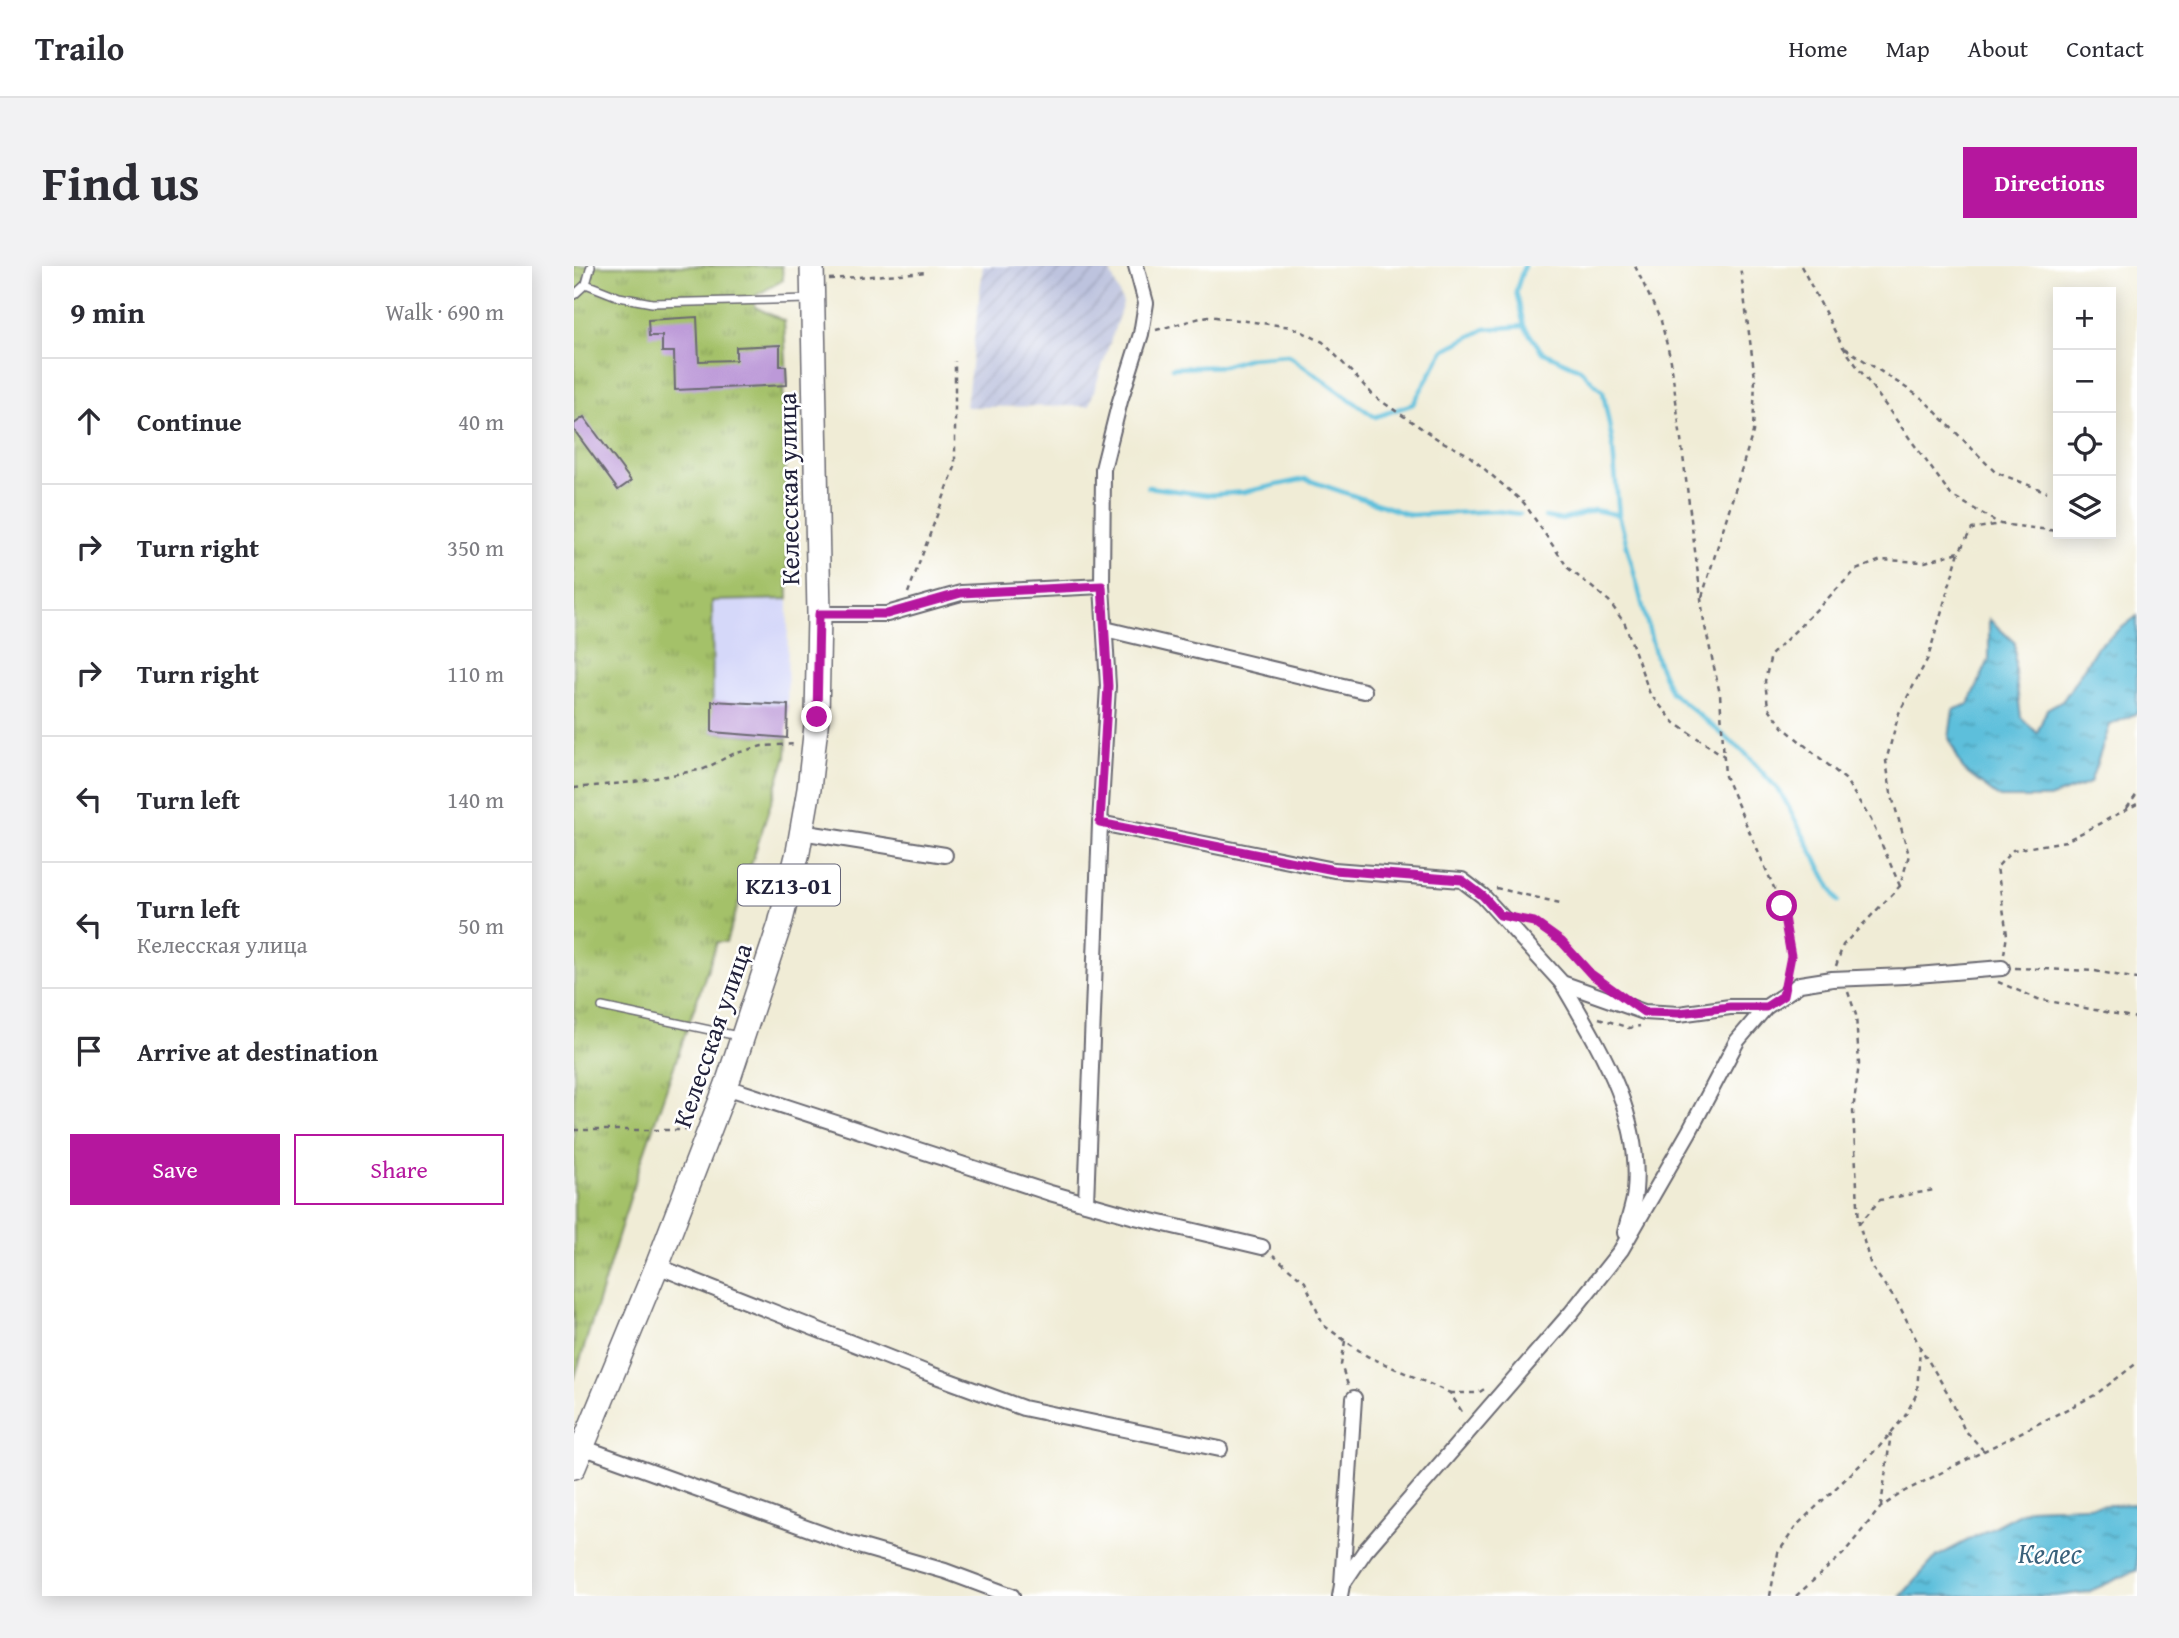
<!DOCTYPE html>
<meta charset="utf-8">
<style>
body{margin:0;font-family:"Gentium Book Plus",serif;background:#f2f2f3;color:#2b2b33}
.controls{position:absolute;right:21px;top:21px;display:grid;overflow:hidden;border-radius:0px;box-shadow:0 4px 18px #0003}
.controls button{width:63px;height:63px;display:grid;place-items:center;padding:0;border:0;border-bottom:2px solid #e1e1e2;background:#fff;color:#2b2b33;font:35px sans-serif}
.stop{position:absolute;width:21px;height:21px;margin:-16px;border:5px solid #b5179e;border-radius:50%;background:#fff}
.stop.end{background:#b5179e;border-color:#fff;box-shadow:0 2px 7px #0008}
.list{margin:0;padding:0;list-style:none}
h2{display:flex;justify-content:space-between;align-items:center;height:91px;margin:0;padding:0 28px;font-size:30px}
h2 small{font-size:23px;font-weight:400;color:#7c7c81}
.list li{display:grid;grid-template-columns:46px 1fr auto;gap:21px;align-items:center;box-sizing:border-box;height:126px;padding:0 28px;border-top:2px solid #e1e1e2}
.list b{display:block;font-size:26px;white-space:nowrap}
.list p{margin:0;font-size:23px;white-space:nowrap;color:#7c7c81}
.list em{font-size:23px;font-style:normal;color:#7c7c81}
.actions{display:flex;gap:14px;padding:21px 28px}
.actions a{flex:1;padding:16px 0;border:2px solid #b5179e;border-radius:0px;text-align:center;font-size:24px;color:#b5179e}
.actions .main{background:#b5179e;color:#fff}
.icon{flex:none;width:38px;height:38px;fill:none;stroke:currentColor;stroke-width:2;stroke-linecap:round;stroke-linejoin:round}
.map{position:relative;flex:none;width:1563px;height:1330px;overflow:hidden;border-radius:0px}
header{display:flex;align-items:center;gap:42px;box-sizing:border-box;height:98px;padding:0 35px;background:#fff;border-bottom:2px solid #e1e1e2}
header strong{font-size:33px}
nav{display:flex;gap:38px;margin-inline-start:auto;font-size:24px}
.intro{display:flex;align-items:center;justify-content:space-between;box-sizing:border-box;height:168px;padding:0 42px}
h1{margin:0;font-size:49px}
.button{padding:18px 32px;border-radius:0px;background:#b5179e;color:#fff;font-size:24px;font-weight:700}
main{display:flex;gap:42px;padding:0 42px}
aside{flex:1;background:#fff;border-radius:0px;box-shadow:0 4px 18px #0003}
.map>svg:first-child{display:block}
</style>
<header>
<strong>Trailo</strong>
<nav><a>Home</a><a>Map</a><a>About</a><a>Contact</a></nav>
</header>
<div class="intro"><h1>Find us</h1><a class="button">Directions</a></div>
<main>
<aside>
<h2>9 min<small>Walk · 690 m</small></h2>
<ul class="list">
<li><svg class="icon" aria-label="ahead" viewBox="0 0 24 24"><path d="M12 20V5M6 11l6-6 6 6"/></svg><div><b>Continue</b></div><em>40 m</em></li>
<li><svg class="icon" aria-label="right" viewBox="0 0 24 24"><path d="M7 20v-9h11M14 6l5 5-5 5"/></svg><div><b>Turn right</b></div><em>350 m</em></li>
<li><svg class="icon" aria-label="right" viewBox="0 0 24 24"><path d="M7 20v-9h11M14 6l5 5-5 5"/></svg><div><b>Turn right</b></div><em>110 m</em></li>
<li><svg class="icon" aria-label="left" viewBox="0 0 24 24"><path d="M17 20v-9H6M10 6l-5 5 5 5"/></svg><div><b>Turn left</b></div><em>140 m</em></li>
<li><svg class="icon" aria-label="left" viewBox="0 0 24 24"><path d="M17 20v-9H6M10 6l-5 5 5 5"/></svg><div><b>Turn left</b><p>Келесская улица</p></div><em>50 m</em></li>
<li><svg class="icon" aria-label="arrive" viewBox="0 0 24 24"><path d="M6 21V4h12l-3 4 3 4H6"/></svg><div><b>Arrive at destination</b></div></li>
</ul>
<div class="actions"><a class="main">Save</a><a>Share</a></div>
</aside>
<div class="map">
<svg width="1563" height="1330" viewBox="0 0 1563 1330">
<defs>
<pattern id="industrial-furrows" width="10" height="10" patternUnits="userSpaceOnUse" patternTransform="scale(1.75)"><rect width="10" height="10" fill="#bdc3de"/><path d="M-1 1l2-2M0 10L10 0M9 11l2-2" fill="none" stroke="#a2a7bf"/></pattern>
<pattern id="park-tufts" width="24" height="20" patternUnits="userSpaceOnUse" patternTransform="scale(1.75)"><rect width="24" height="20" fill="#a4c169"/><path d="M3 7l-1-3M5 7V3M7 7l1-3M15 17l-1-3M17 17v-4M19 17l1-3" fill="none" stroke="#859c58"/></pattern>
<pattern id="water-ripples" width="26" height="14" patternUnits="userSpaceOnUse" patternTransform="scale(1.75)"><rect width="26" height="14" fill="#5dbfdb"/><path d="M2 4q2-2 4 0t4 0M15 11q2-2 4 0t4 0" fill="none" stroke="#4c9bb3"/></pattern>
</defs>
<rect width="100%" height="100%" fill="#fff"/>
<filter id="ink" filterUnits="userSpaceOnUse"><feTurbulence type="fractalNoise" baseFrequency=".0143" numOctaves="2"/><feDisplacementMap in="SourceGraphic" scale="14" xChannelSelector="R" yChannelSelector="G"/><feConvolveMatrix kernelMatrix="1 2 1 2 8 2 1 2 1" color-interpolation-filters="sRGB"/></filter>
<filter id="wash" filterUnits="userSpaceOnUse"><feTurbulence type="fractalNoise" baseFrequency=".00686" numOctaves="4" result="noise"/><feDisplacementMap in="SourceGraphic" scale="28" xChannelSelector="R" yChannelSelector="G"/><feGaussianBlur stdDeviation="1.57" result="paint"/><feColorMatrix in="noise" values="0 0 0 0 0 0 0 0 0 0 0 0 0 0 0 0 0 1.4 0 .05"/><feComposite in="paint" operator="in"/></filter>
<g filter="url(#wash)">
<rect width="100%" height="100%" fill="#f0ecd6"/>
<path fill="#d5d8f9" d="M214,333l-1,139 -75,-6v-131z"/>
<path fill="url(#industrial-furrows)" d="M409,0h125l15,37 -34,103 -123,1z"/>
<path fill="url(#park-tufts)" stroke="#637252" stroke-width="2" d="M0,0h208l1,14 -28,16v11l29,14 3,64 -4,1 5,213 -76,2 1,131 74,6 -1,18 -60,186h-9l-75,217 -68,221z"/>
<g fill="url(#water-ripples)" stroke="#40708b" stroke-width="2">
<path d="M1563,350v97l-27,12 -20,58 -41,15h-49l-37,-28 -14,-32 4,-28 16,-6 20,-44v-41l26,24v30l6,44 16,16 10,-24 17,-10 33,-52z"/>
<path d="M1563,1238v66l-49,22 -34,4h-153l35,-39 93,-49z"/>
</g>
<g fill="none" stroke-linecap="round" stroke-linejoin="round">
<g stroke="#5dbfdb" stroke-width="4.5">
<path d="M950,0l-8,25 8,35 18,26 38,17 23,23 9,48 7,75 38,146 14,31 74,61 36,40 57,108"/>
<path d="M598,102l51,-2 26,-8 39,-3 87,62 38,-13 31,-54 41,-21 39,-3"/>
<path d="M574,221l59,8 37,-3 61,-13 105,36 86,-4 24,3"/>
<path d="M971,251l17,3 32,-10 25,5"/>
</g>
</g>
<g id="blocks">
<g fill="#bc99d8">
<path d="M123,51l2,44 37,-1v-13l44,-2v21h6l1,19 -112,5 -1,-38h-12v-16h-13l-1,-16z"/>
<path d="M10,151l47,64 -13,9 -44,-60v-6z"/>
<path d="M138,435l76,4 -1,33 -75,-6z"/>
</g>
</g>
</g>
<g filter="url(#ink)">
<use href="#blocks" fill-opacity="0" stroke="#6a6971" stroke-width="2"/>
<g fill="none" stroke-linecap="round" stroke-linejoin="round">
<g stroke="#6a6971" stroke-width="10">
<g id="service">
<path d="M12,18l5,-18"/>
<path d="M0,29l12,-11 33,13 33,6 156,-4"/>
<path d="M28,741l136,29"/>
</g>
</g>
<g stroke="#6a6971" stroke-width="18">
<g id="minor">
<path d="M245,348h68l74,-21 141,-7"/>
<path d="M531,363l259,62"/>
<path d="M526,557l234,47 128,10 21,16 79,87 82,29 35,2 51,-7h36"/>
<path d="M227,566l144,23"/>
<path d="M988,717c37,64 80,130 73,208 -1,14 -7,28 -10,42"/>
<path d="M152,821l324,106 85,24 127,30"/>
<path d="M512,937l14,-380 8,-137 -6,-100 1,-117 17,-68 21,-67 5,-31 -10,-37"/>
<path d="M83,1000l268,106 98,36 197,41"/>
<path d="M8,1181l266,96 97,28 67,25"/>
<path d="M768,1318l12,-186"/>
<path d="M766,1330l2,-11 23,-34 206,-238 50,-63 68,-118 48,-91 29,-34 34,-23 32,-5 73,-3 97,-8"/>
</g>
</g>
<g stroke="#6a6971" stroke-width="26">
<path id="primary" d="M0,1201l83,-201 69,-179 54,-163 18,-72 11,-63 8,-72 2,-103 -7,-348"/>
</g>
<g stroke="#6a6971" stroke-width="2.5" stroke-dasharray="5 5" stroke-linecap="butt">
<path d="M1061,0l26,55 10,40 33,261 16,72 5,82 57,130 9,50 -4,19"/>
<path d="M1227,0l42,81 108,148 49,29"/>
<path d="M255,13l99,-7"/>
<path d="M582,64l52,-14 84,11 31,15 52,55 64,43 28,14 57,49 44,65 41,33 16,23 25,70 25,29 49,33"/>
<path d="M1271,82l78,51 72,73 52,20"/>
<path d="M334,327l47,-126v-106"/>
<path d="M1128,331l51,-165 2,-54 -15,-112"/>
<path d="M0,522l60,-6 70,-13 29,-15 29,-8 35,-2"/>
<path d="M1553,542l10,-14"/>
<path d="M1326,620l-29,-66 -26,-41 -61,-51 -16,-21 -3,-26 6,-26 85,-85 25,-10 44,2 34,-10"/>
<path d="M922,622l64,15"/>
<path d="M948,654c35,7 52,42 79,61"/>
<path d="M1430,688l3,-19 -10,-68 16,-17 53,-9 71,-37"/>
<path d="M1262,700l7,-21 57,-59 9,-31 -18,-62 -5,-32 13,-48 29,-55 31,-106 13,-23 28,-5 58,7"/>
<path d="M1441,702l80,3 42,8"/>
<path d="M1424,716l40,17 99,19"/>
<path d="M1274,726l8,23 3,49 -6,47 6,113 12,42 28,39 21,42 29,48 15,34 21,23"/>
<path d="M1025,752l30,10 11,-2"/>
<path d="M0,864h118"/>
<path d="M1285,958l21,-24 54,-10"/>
<path d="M699,989l32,27 18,43 44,31 83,37 14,22"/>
<path d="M771,1075l-4,24 7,20"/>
<path d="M876,1127h28l8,-5"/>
<path d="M1307,1240l10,-73"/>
<path d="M1196,1330l8,-43 19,-28 82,-78 26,-31 12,-23 3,-46"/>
<path d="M1222,1330l47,-42 38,-47 24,-16 190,-96 42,-32"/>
</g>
<use href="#service" stroke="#fff" stroke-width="7"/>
<use href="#minor" stroke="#fff" stroke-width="14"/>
<use href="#primary" stroke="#fff" stroke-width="23"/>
</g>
</g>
<g fill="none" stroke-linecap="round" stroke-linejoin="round" filter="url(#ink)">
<path stroke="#b5179e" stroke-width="9" d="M243,451l2,-103h68l74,-21 141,-7 6,100 -8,137 234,47 128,10 21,16 17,19 34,7 28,20 29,32 53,38 35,1 51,-6h36l17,-11 8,-40 -9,-50"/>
</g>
<g text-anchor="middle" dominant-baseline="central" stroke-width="5" stroke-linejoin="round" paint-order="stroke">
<rect fill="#fff" stroke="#646476" stroke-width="2" x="164" y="598.5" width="102" height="41" rx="5"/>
<g font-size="24" font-weight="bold" fill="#22223b">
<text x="215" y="619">KZ13-01</text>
</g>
<g font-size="26" fill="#22223b" stroke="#fff">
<text transform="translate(214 223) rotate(-91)">Келесская улица</text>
<text transform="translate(138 769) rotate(-71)">Келесская улица</text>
</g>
<g font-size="28" font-style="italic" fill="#3a617b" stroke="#fff">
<text x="1476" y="1286">Келес</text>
</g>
</g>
</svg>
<div class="controls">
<button>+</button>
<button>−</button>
<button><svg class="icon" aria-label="locate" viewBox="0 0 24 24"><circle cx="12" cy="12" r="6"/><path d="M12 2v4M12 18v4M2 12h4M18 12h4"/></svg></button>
<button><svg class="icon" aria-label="layers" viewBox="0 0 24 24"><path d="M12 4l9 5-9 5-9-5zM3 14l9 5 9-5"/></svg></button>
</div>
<div class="stop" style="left:1208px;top:640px"></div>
<div class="stop end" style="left:243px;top:451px"></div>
</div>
</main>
